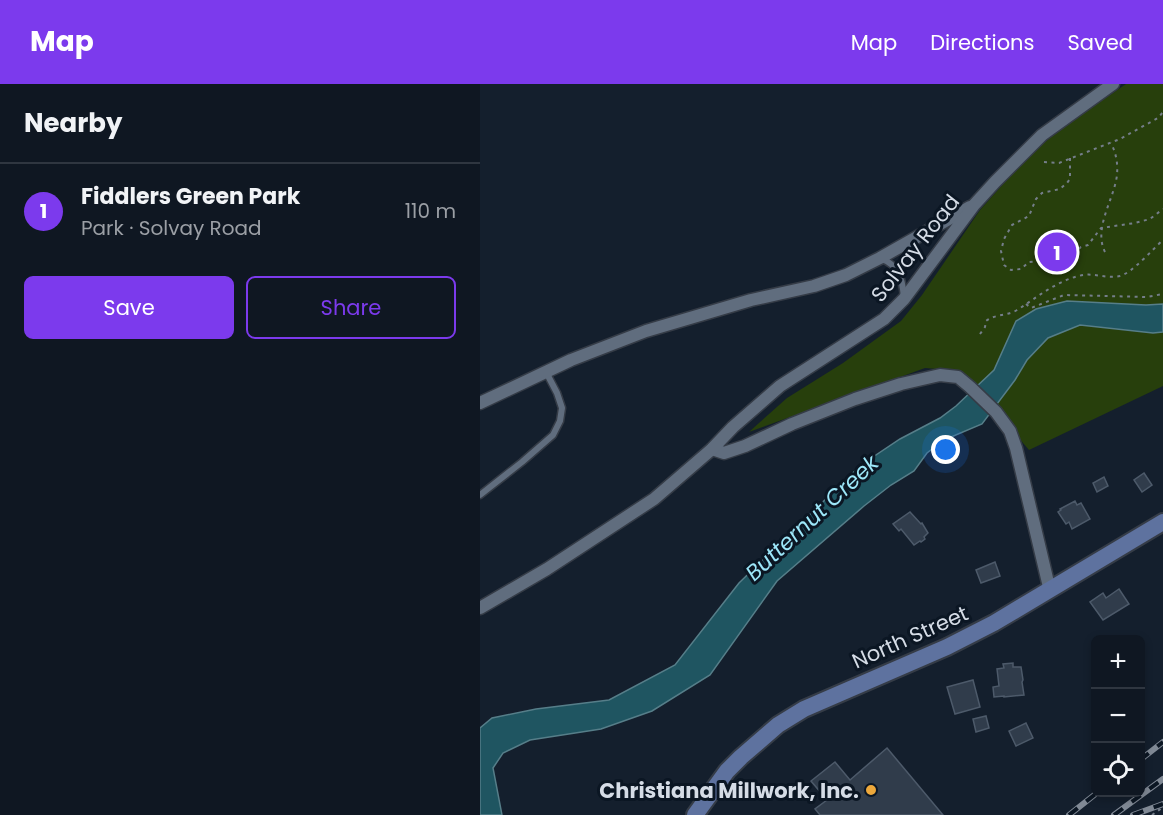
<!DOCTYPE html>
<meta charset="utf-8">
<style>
body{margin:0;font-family:Poppins,sans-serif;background:#1d242f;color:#f1f3f6}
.controls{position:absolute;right:18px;bottom:18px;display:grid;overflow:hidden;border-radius:9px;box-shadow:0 3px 9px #0003}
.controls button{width:54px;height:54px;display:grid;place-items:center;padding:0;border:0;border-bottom:2px solid #2f3640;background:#0f1722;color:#f1f3f6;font:30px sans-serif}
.you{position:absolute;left:466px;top:366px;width:21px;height:21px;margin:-15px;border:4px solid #fff;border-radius:50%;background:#1a73e8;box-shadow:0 0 0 9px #1a73e833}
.badge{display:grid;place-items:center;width:39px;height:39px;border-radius:50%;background:#7c3aed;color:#fff;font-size:20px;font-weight:700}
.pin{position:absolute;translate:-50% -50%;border:3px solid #fff;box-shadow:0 2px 6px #0006}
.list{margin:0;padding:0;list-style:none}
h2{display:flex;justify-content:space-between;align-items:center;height:78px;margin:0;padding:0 24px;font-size:26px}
h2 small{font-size:20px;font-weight:400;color:#9b9fa5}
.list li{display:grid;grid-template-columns:39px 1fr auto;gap:18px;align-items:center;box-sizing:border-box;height:96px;padding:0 24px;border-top:2px solid #2f3640}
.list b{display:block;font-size:22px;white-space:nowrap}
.list p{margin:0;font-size:20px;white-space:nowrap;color:#9b9fa5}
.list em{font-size:20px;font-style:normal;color:#9b9fa5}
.actions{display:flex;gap:12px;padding:18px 24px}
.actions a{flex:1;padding:14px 0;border:2px solid #7c3aed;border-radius:9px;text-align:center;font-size:21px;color:#7c3aed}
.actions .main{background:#7c3aed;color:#fff}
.icon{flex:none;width:33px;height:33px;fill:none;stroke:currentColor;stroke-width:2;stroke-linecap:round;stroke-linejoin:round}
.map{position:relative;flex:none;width:683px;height:731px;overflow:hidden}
header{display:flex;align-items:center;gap:36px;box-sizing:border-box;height:84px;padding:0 30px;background:#7c3aed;color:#fff}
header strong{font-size:28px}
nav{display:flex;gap:33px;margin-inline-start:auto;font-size:21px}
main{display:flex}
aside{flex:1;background:#0f1722}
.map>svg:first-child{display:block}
</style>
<header>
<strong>Map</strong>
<nav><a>Map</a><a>Directions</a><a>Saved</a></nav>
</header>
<main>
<aside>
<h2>Nearby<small></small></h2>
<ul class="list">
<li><span class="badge">1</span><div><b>Fiddlers Green Park</b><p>Park · Solvay Road</p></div><em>110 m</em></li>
</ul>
<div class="actions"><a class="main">Save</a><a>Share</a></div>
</aside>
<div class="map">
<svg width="683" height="731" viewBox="0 0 683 731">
<rect width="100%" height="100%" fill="#141f2d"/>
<path fill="#273f0c" d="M646,0h37v302l-134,64 -67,-79 -37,-3 -176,64 38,-34 56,-35 58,-42 21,-26 58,-85 48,-54 39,-32z"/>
<path fill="#1f5561" stroke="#567e89" stroke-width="1.5" d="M587,217l79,4 17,-1v28l-10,1 -73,-8 -32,13 -21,22 -12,20 -33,44 -38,16 -17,13 -13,18 -23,14 -27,21 -87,75 -67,94 -58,36 -51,18 -71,11 -27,13 -10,15 9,47h-22v-87l12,-10 44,-9 73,-9 66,-35 64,-82 122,-118 39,-26 40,-21 16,-12 38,-36 22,-49 20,-12z"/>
<g fill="#303c4b" stroke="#4d5a6a" stroke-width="1.5">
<path d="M664,389l8,12 -10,7 -8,-12z"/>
<path d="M624,393l4,9 -11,6 -4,-9z"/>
<path d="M595,417l2,4 4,-2 9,16 -18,10 -3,-7 -3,2 -8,-12 3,-2 -1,-1z"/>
<path d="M430,428l11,12 1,-1 6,10 -4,4 1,2 -4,3 -1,-1 -6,4 -13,-16 -2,2 -6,-7z"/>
<path d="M515,478l5,14 -19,7 -5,-13z"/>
<path d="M639,505l10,15 -26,16 -13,-18 13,-9 3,5z"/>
<path d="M533,579v4h8l2,13 -1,2 2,13 -20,2v-1l-10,1 -1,-10 6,-1 -2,-17 7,-1 -1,-4z"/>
<path d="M493,596l7,27 -25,7 -8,-27z"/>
<path d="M506,632l3,12 -13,4 -3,-13z"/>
<path d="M546,639l7,15 -17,8 -7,-15z"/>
<path d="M407,664l56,67h-123l-5,-6 12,-9 -16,-19 24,-19 15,18z"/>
</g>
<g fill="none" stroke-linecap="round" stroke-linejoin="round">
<g stroke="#353c47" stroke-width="9">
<g id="lane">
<path d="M400,174c20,8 22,20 24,39"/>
<path d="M0,411l42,-33 31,-27 7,-14 2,-13 -5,-15 -11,-21"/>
</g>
</g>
<g stroke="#353c47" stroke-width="15">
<g id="street">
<path d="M0,319l91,-43 75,-29 105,-31 63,-14 32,-11 34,-17 90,-51"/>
<path d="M232,365l12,4 21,-7 47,-22 63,-25 46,-15 39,-9 18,2 12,10 26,25 14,19 6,17 34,143"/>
<path d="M0,524l67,-39 107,-70 58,-50 21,-22 47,-41 104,-67 20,-20 70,-94 21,-23 47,-47 71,-51"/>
</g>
</g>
<g stroke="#353c47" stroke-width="20">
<path id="secondary" d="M215,731l32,-44 14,-14 37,-32 26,-16 143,-62 47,-24 169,-101"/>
</g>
<g stroke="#757e8a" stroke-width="2" stroke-dasharray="3 4.5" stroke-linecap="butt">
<path d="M590,74v21l-3,4 -7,6 -18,4 -6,6 -7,17 -17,9 -8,14 -3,12 3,14 7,5 10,-1 8,-7 33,-3 10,-4 9,-8 7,-2 13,-17 34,-5 15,-4 13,-10"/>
<path d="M564,78l15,1 61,-24 38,-21 5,-6"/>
<path d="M625,168c-12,-24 9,-52 12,-77 1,-12 -1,-22 -6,-32"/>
<path d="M546,220l5,4 33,-13 83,2 16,-3"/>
<path d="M500,250l5,-7 1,-6c9,-7 21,-5 31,-11 21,-13 40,-30 66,-35 12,-2 24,4 37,1 12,-3 33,-27 43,-36"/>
<path d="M672,731l11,-8"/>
</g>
<use href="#lane" stroke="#606d7e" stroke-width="6"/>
<use href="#street" stroke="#606d7e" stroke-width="12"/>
<use href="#secondary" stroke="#5e729f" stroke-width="16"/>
<g stroke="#808995" stroke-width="6">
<g id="rail">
<path d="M660,676l23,-18"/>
<path d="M589,731l29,-23"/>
<path d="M634,731l49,-36"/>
<path d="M653,731l30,-11"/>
</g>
</g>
<use href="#rail" stroke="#0b1623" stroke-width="4" stroke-dasharray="11" stroke-linecap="butt"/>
</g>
<circle fill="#eda83b" stroke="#0b1623" stroke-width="2" cx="391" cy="706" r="6"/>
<g text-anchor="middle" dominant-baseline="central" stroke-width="6" stroke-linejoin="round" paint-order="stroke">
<g font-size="21" fill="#d5dce6" stroke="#0b1623">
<text transform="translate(435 164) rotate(-52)">Solvay Road</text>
<text transform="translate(430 553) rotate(-24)">North Street</text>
</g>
<g font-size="21" font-weight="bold" fill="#d5dce6" stroke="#0b1623" text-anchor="end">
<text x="379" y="706">Christiana Millwork, Inc.</text>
</g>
<g font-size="22" font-style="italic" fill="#9de7f9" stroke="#0b1623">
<text transform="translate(332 434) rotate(-43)">Butternut Creek</text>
</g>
</g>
</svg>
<div class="controls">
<button>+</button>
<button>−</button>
<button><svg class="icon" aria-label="locate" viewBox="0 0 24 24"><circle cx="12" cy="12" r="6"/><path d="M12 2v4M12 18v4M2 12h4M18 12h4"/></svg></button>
</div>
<div class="you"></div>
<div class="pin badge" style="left:577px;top:168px">1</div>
</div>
</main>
